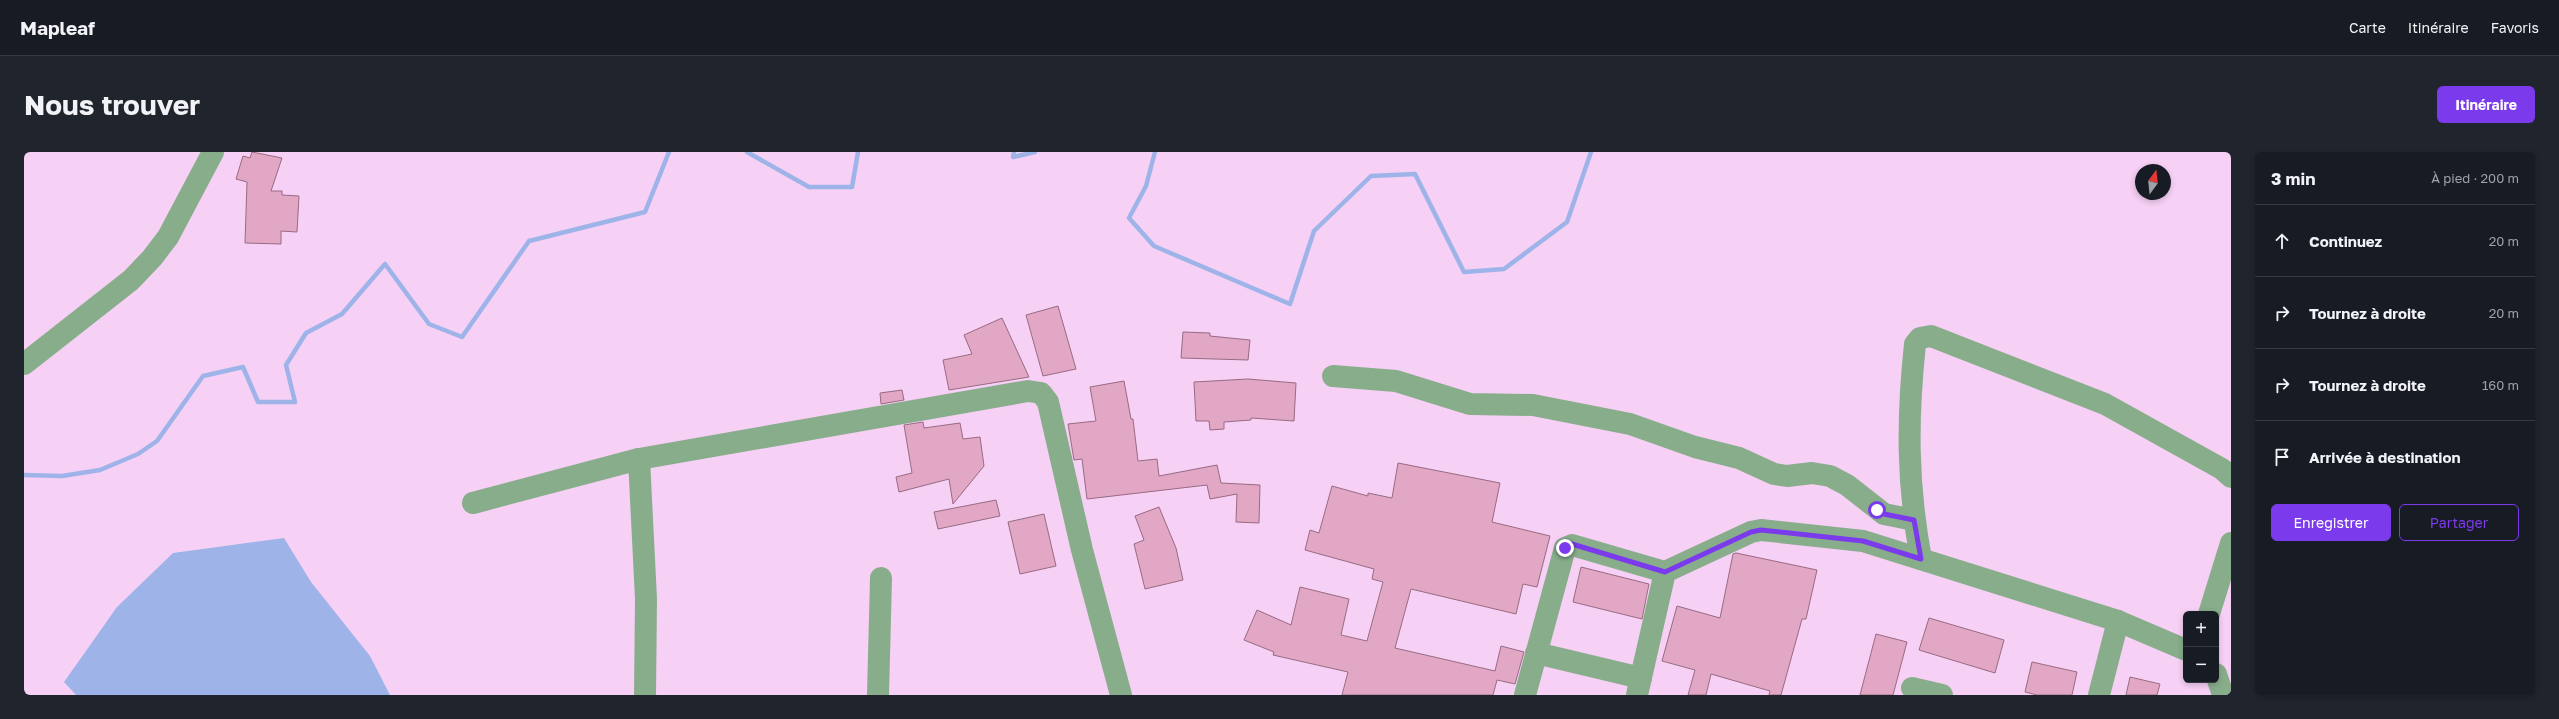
<!DOCTYPE html>
<html lang="fr">
<meta charset="utf-8">
<style>
body{margin:0;font-family:"Golos Text",sans-serif;background:#20242c;color:#f1f3f6}
.controls{position:absolute;right:12px;bottom:12px;display:grid;overflow:hidden;border-radius:6px;box-shadow:0 2px 6px #0003}
.controls button{width:36px;height:36px;display:grid;place-items:center;padding:0;border:0;border-bottom:1px solid #363941;background:#171b24;color:#f1f3f6;font:20px sans-serif}
.compass{position:absolute;left:2111px;top:12px;width:36px;height:36px;border-radius:50%;background:#171b24;box-shadow:0 2px 6px #0003;rotate:15deg}
.stop{position:absolute;width:12px;height:12px;margin:-9px;border:3px solid #7c3aed;border-radius:50%;background:#fff}
.stop.end{background:#7c3aed;border-color:#fff;box-shadow:0 1px 4px #0008}
.list{margin:0;padding:0;list-style:none}
h2{display:flex;justify-content:space-between;align-items:center;height:52px;margin:0;padding:0 16px;font-size:17px}
h2 small{font-size:13px;font-weight:400;color:#9ea1a6}
.list li{display:grid;grid-template-columns:26px 1fr auto;gap:12px;align-items:center;box-sizing:border-box;height:72px;padding:0 16px;border-top:1px solid #363941}
.list b{display:block;font-size:15px;white-space:nowrap}
.list em{font-size:13px;font-style:normal;color:#9ea1a6}
.actions{display:flex;gap:8px;padding:12px 16px}
.actions a{flex:1;padding:9px 0;border:1px solid #7c3aed;border-radius:6px;text-align:center;font-size:14px;color:#7c3aed}
.actions .main{background:#7c3aed;color:#fff}
.icon{flex:none;width:22px;height:22px;fill:none;stroke:currentColor;stroke-width:2;stroke-linecap:round;stroke-linejoin:round}
.map{position:relative;flex:none;width:2207px;height:543px;overflow:hidden;border-radius:6px}
header{display:flex;align-items:center;gap:24px;box-sizing:border-box;height:56px;padding:0 20px;background:#171b24;border-bottom:1px solid #363941}
header strong{font-size:19px}
nav{display:flex;gap:22px;margin-inline-start:auto;font-size:14px}
.intro{display:flex;align-items:center;justify-content:space-between;box-sizing:border-box;height:96px;padding:0 24px}
h1{margin:0;font-size:28px}
.button{padding:10px 18px;border-radius:6px;background:#7c3aed;color:#fff;font-size:14px;font-weight:700}
main{display:flex;gap:24px;padding:0 24px}
aside{flex:1;background:#171b24;border-radius:6px;box-shadow:0 2px 6px #0003}
.map>svg:first-child{display:block}
</style>
<header>
<strong>Mapleaf</strong>
<nav><a>Carte</a><a>Itinéraire</a><a>Favoris</a></nav>
</header>
<div class="intro"><h1>Nous trouver</h1><a class="button">Itinéraire</a></div>
<main>
<div class="map">
<svg width="2207" height="543" viewBox="0 0 2207 543">
<rect width="100%" height="100%" fill="#f6d0f5"/>
<path fill="#9eb4e9" d="M260,386l27,44 59,74 20,39h-314l-12,-13 53,-75 56,-54z"/>
<g fill="none" stroke-linecap="round" stroke-linejoin="round">
<g stroke="#9eb4e9" stroke-width="4.5">
<path d="M723,0l62,35h43l6,-35"/>
<path d="M990,0l-1,5 22,-5"/>
<path d="M1131,0l-9,34 -17,32 25,28 136,58 24,-73 57,-55 44,-2 49,98 40,-3 63,-47 24,-70"/>
<path d="M0,323l38,1 38,-6 38,-16 19,-13 46,-65 40,-9 15,35h37l-9,-37 20,-32 36,-19 43,-50 44,60 33,13 67,-96 116,-29 24,-60"/>
</g>
</g>
<g fill="#e3a7c6" stroke="#976b82">
<path d="M228,0l30,6 -11,33h11v4l17,1 -2,36 -16,-1v13l-36,-1 2,-61 -11,-3 7,-23 7,2z"/>
<path d="M1034,154l18,63 -33,7 -17,-61z"/>
<path d="M978,166l27,59 -80,13 -6,-30 29,-6 -8,-19z"/>
<path d="M1159,180l27,1v3l40,4 -2,20 -67,-2z"/>
<path d="M1224,227l48,4 -2,38 -43,-3v2l-27,2v7l-14,1 -1,-9h-13l-2,-39z"/>
<path d="M1100,229l7,38h2l5,42 19,-2 2,17 58,-11 4,18 39,2 -1,38 -23,-1 1,-28 -27,5 -3,-14 -120,14 -5,-40 -8,1 -6,-36 28,-3 -6,-34z"/>
<path d="M878,238l2,10 -23,4 -1,-11z"/>
<path d="M899,270l1,6 36,-5 3,16 17,-2 4,29 -31,38 -4,-25 -50,13 -3,-15 16,-4 -8,-48z"/>
<path d="M1374,311l102,20 -8,39 58,14 -13,51 -14,-3 -7,30 -105,-25 -16,59 100,23 6,-25 23,6 -9,32 -18,-4 -4,15h-151l6,-23 -75,-17 1,-3 -30,-12 13,-30 34,15 9,-38 49,12 -8,36 26,6 16,-59 -11,-3 2,-10 -69,-19 5,-20 9,3 13,-47 36,10v-3l24,5z"/>
<path d="M972,348l4,16 -62,13 -4,-17z"/>
<path d="M1135,355l17,41 7,32 -38,9 -11,-45 10,-4 -9,-24z"/>
<path d="M1020,362l12,52 -36,8 -12,-52z"/>
<path d="M1712,401l81,17 -11,49h-4l-21,76h-12l1,-4 -59,-17 -5,21h-18l7,-25 -33,-9 15,-55 43,12 13,-64z"/>
<path d="M1557,415l68,17 -7,35 -69,-17z"/>
<path d="M1905,466l75,22 -9,33 -76,-23z"/>
<path d="M1852,482l31,8 -14,53h-33z"/>
<path d="M2008,510l45,10 -5,23h-35l-12,-3z"/>
<path d="M2106,525l30,7 -3,11h-31z"/>
</g>
<g fill="none" stroke-linecap="round" stroke-linejoin="round">
<g stroke="#88ad8b" stroke-width="22">
<path d="M0,212l107,-84 21,-22 16,-21 45,-85"/>
<path d="M1309,224l63,5 74,23 63,1 97,19 65,23 44,11 35,16 13,2 25,-3 18,3 17,9 37,29 30,6"/>
<path d="M615,307l7,140 -1,96"/>
<path d="M449,351l166,-44 389,-68 13,2 7,9 34,148 39,145"/>
<path d="M1897,407c-14,-75 -14,-140 -6,-215l5,-6 11,-2 174,68 117,65 9,8"/>
<path d="M2185,462l22,-71"/>
<path d="M1512,501l105,25"/>
<path d="M2192,522l7,21"/>
<path d="M1888,536l30,7"/>
<path d="M854,543l3,-117"/>
<path d="M1501,543l40,-147 7,-3 93,27 86,-40 10,-2 102,11 255,80 68,29"/>
<path d="M1613,543l28,-123"/>
<path d="M2075,543l19,-74"/>
</g>
</g>
<g fill="none" stroke-linecap="round" stroke-linejoin="round">
<path stroke="#7c3aed" stroke-width="5" d="M1541,396l7,-4 93,28 86,-40 10,-2 102,11 58,18 -7,-39 -30,-6 -7,-4"/>
</g>
</svg>
<div class="controls">
<button>+</button>
<button>−</button>
</div>
<svg class="compass" viewBox="-18 -18 36 36"><path d="M0-13l5 13h-10z" fill="#e53935"/><path d="M0 13l5-13h-10z" fill="#9ea1a6"/></svg>
<div class="stop" style="left:1853px;top:358px"></div>
<div class="stop end" style="left:1541px;top:396px"></div>
</div>
<aside>
<h2>3 min<small>À pied · 200 m</small></h2>
<ul class="list">
<li><svg class="icon" aria-label="ahead" viewBox="0 0 24 24"><path d="M12 20V5M6 11l6-6 6 6"/></svg><div><b>Continuez</b></div><em>20 m</em></li>
<li><svg class="icon" aria-label="right" viewBox="0 0 24 24"><path d="M7 20v-9h11M14 6l5 5-5 5"/></svg><div><b>Tournez à droite</b></div><em>20 m</em></li>
<li><svg class="icon" aria-label="right" viewBox="0 0 24 24"><path d="M7 20v-9h11M14 6l5 5-5 5"/></svg><div><b>Tournez à droite</b></div><em>160 m</em></li>
<li><svg class="icon" aria-label="arrive" viewBox="0 0 24 24"><path d="M6 21V4h12l-3 4 3 4H6"/></svg><div><b>Arrivée à destination</b></div></li>
</ul>
<div class="actions"><a class="main">Enregistrer</a><a>Partager</a></div>
</aside>
</main>
